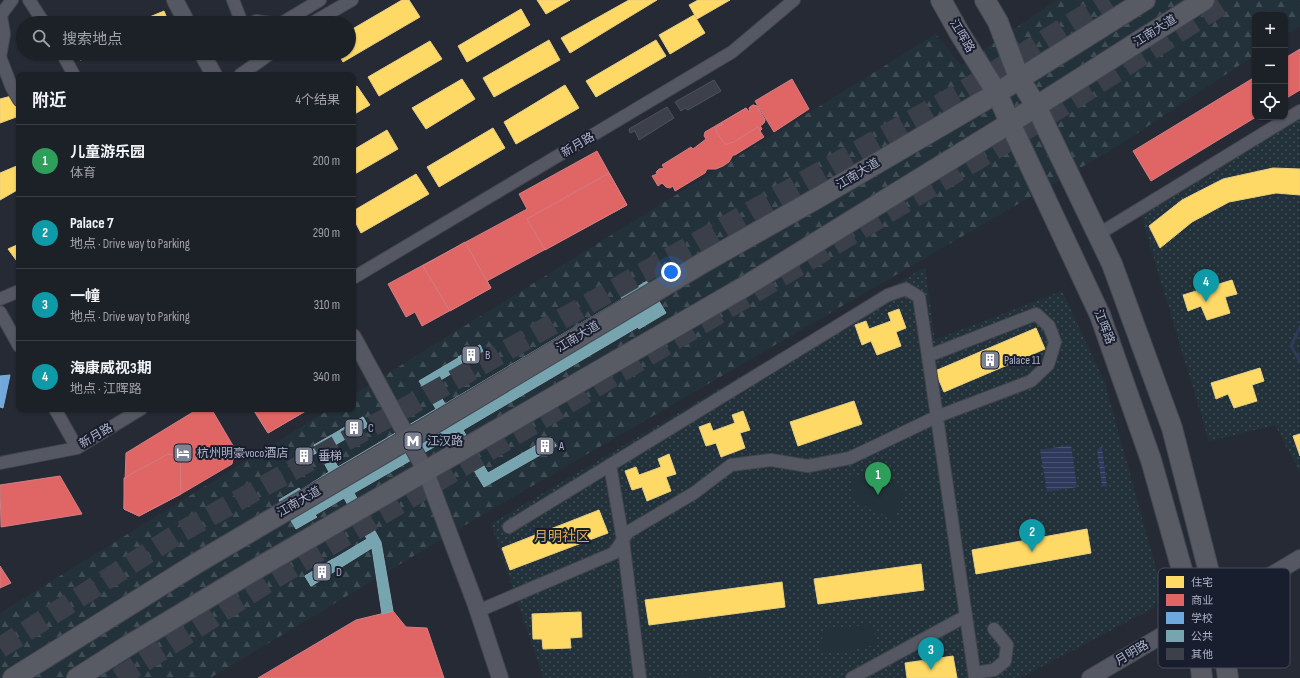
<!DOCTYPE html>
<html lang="zh">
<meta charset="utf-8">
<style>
body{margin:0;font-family:"Sofia Sans Condensed","Noto Sans SC",sans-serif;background:#292d33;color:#f1f3f6}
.controls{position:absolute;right:12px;top:12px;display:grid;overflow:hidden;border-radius:8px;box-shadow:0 1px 3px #0004}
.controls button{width:36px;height:36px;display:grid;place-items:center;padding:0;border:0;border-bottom:1px solid #3a3e44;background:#1c2027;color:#f1f3f6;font:20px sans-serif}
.you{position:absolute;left:671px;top:272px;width:14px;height:14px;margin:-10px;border:3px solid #fff;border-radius:50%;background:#1a73e8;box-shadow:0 0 0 6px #1a73e833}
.badge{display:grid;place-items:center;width:26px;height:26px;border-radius:50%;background:#7e8394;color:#fff;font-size:13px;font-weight:700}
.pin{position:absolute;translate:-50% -33px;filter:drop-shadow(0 1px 2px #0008)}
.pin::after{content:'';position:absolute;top:21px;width:14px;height:12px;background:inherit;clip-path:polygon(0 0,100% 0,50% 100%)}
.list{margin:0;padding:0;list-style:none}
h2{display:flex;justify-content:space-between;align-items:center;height:52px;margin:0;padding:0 16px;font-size:17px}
h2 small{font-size:13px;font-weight:400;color:#a0a3a7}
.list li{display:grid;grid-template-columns:26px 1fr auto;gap:12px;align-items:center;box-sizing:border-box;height:72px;padding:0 16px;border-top:1px solid #3a3e44}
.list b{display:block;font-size:15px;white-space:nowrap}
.list p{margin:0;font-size:13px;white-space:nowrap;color:#a0a3a7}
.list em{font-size:13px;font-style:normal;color:#a0a3a7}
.icon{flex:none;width:22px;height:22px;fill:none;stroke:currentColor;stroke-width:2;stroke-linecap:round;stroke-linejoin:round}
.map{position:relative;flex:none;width:1300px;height:678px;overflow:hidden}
.search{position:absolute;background:#1c2027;box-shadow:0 1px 3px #0004;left:16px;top:16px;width:340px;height:44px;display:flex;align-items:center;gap:10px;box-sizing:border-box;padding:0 14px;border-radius:22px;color:#a0a3a7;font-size:15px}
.panel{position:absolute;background:#1c2027;box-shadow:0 1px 3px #0004;left:16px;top:72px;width:340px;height:340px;border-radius:8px}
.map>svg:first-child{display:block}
</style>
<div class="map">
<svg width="1300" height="678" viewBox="0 0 1300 678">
<defs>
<pattern id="grass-dots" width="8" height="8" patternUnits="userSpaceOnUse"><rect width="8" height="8" fill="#23323a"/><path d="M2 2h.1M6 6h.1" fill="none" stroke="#404d55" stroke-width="1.8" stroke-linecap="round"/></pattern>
<pattern id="forest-firs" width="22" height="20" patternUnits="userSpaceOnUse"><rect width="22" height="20" fill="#23323a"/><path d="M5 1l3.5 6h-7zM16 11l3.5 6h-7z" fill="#404d55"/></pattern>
<pattern id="water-rules" width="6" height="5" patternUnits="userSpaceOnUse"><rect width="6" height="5" fill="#2f395c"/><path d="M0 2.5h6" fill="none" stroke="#4b5372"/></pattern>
</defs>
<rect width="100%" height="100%" fill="#262a34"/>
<g fill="url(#grass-dots)">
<path d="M1300,116v356l-25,-47 -66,16 -69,-229z"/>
<path d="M925,267l10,73 127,-49 43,92 56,204 -8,21 -133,70h-477l-52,-154z"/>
</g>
<path fill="url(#forest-firs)" d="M1057,0h243v26l-15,9v-20h-30v40l-137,91 -636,369 -272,163h-210v-65l330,-204h23v-14l583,-361 25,31z"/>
<g fill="#23323a">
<path d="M867,471l38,19 -10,30 -42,-20 -2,-21z"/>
<path d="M871,625l7,19 -28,7h-30l4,-22z"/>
<path d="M707,669l2,9h-51z"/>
</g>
<g fill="url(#water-rules)">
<path d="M1071,445l6,42 -30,5 -7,-42z"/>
<path d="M1102,447l5,40 -5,-1 -5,-37z"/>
</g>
<g fill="#ffd966" stroke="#e7ce83">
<path d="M402,0h7l11,17 -77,45 -5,-9h11v-22z"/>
<path d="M537,0h33l-24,14z"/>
<path d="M629,0h28l-87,53 -9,-15z"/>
<path d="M698,0h32l-33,19 -8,-14z"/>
<path d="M521,9l9,16 -63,37 -9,-16z"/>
<path d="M164,11l5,12h-34z"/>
<path d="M694,15l11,18 -35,21 -11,-19z"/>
<path d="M549,40l11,20 -66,37 -11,-19z"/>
<path d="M656,40l10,16 -70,41 -10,-16z"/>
<path d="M430,41l12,18 -63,37 -11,-19z"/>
<path d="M78,53h34l-32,7z"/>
<path d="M462,79l13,20 -49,30 -14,-21z"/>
<path d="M565,85l14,23 -63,36 -12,-22z"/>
<path d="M357,86l13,19 -17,10v-27z"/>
<path d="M19,94v22l-19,7v-24z"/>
<path d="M493,128l12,20 -66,39 -12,-20z"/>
<path d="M387,130l11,19 -45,26v-25z"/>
<path d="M19,165v24l-19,11v-27z"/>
<path d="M1273,168l27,1v26l-24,-2 -47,9 -37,20 -32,26 -11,-22 33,-26 41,-21z"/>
<path d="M416,174l13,20 -68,39 -8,-15v-7z"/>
<path d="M19,244v20l-11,-15z"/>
<path d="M1232,280l5,14 -12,3 5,16 -23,7 -6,-14 -13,5 -5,-16z"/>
<path d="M899,309l7,19 -10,4 5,14 -24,9 -6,-14 -9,4 -7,-20 11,-4 3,8 22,-8 -3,-8z"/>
<path d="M1036,328l9,21 -101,43 -9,-21z"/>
<path d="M1260,368l4,13 -12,4 5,16 -23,7 -6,-14 -12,5 -5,-16z"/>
<path d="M854,401l8,23 -64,22 -8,-24z"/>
<path d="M743,411l7,19 -10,3 5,15 -24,9 -5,-14 -10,3 -7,-19 11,-4 3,8 22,-8 -3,-8z"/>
<path d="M1300,434v22l-7,-20z"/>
<path d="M669,454l7,20 -10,3 5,14 -24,10 -5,-14 -10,3 -7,-19 11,-4 3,8 22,-8 -3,-8z"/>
<path d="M599,510l9,23 -98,37 -8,-22z"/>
<path d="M1087,529l4,24 -115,21 -4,-24z"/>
<path d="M921,564l3,26 -106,14 -4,-25z"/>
<path d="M782,582l3,25 -136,18 -4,-25z"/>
<path d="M581,612l1,25 -12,1 1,10 -28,1 -1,-10h-9l-1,-25z"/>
<path d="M953,656l4,22h-50l-2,-15z"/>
</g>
<g fill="#e06666" stroke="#d17d83">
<path d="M1300,49v41l-15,9v-41z"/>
<path d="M1255,77v40h1l-105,64 -18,-30z"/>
<path d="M792,79l17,30 -35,23 -19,-31z"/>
<path d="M753,105l4,1 8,14 -1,3 -4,3 2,3 -2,2 4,6 -29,18h-2l-4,7 -6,4 -7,3h-9l-2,4 -30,18 -2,-5 -3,2 -4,-1 -4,-4 -4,3 -6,-10 5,-2 -1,-2 3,-3 5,-1 -2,-3 29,-18 2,2 13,-10 -2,-3 1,-4 41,-24 3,4 1,-1 -1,-3z"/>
<path d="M753,105l4,1 8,14 -1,3 -4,3 2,3 -2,2 -2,-4 -26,16 -1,-1 -3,2h-3l-8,-11 -1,-5 1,-2 5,-1 -1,-2 25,-15 3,4 1,-1 -1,-3z"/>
<path d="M597,151l30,54 -140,76 4,7 -69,38 -7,-14 -9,5 -18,-33 139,-75 -8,-15z"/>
<path d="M609,173l18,32 -82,45 -18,-31z"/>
<path d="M465,242l26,46 -41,23 -27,-45z"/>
<path d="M198,409l14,1 23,39 -3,15 -51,30 -42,22 -15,-7 2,-56z"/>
<path d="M253,409h56l-41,24z"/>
<path d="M253,409h56l-41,24z"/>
<path d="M168,454l7,1 5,4 1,35 -42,22 -15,-7v-31z"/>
<path d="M60,476l22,38 -81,13 -1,-42z"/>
<path d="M0,566l11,17 -11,5z"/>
<path d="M393,611l13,16 21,1 17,50h-186l98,-58z"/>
</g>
<path fill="#6fa8dc" stroke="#82abd6" d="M10,375l-7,33 -3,-1v-31z"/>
<g fill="#76a5af" stroke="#87a9b6">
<path d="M647,281l19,32 -27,16 -1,-2 -175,103 25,43 63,-36 5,9 -72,41 -31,-51 -99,57 27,49 12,69 -11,3 -10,-66 -61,38 -6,-10 62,-37 -23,-41 -29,17 2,2 -21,12 -17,-29 20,-12 2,2 28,-18 -11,-20 -9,5 -2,-3 8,-6 -1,-3 49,-28 5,9 -40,23 10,18 98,-58 -17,-28 61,-36 4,9 -50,30 11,20 177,-105 -1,-2z"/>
<path d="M480,345l4,9 -20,12 -6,-9z"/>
<path d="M363,417l5,9 -23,14 -5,-10z"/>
<path d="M551,437l5,9 -17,10 -5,-9z"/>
<path d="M305,451l4,7 -5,3 -4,-6z"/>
<path d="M333,559l5,10 -27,17 -6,-10z"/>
</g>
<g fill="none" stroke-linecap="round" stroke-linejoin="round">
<path stroke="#2f395c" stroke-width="3" d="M1300,327l-9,19 9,15"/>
</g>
<g fill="#3d404a" stroke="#4d515c">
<path d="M714,80l7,11 -33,19 -3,-2 -4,3 -6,-9z"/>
<path d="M667,107l7,11 -35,22 -4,-9 -5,2 -1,-4z"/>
</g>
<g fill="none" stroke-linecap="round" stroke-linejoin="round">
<g stroke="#3a3f4a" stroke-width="21" stroke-dasharray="21 10" stroke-linecap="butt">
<path d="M0,648l179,-115 226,-125 560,-318 144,-90"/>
<path d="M118,678l155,-99 727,-433 229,-146"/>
</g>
<g stroke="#42454d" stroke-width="14">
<g id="minor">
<path d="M29,0l15,23"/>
<path d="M233,0l9,23"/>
<path d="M0,16l12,-16"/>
<path d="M252,23l4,-2 15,2"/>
<path d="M282,23l38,-23"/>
<path d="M312,23l40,-23"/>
<path d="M62,53l12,22"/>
<path d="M0,57l12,31 7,12"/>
<path d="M0,57l4,-23 -3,-18"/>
<path d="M240,75l31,-22"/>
<path d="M1097,235l203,-124"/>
<path d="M353,278l379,-226 62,-52"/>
<path d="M0,299l19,-8"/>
<path d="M0,312l19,34"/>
<path d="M928,356l47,322"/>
<path d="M55,409l22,39"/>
<path d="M0,463l77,-15 64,-39"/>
<path d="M610,465l13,75 17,138"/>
<path d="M478,611l136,-58 14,-21 66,-39 37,-28 40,-5 37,6 42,-8 86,-41 95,-36 17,-16 7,-23 -6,-16 -13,-12 -108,42 -9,-59 -13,-8 -18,6 -379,232"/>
<path d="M975,673l19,-3 11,-9 2,-16 -13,-16"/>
<path d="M852,678l114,-62"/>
</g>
</g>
<g stroke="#42454d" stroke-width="18">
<g id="tertiary">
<path d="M175,0l12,23"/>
<path d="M202,53l12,22"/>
<path d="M353,337l73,135 50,133 24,73"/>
<path d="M1090,678l105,-62 23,-9 82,-49"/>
</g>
</g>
<g stroke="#434751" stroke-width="22">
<g id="primary">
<path d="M941,0l19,34 37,59 13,30 90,192 51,145 44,156 7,62"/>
<path d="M985,0l13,22 21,56 17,28 76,158 60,164 46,179 10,71"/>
<path d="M13,678l184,-115 211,-124 298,-178 115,-65 176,-103 148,-93"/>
<path d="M77,678l49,-31 137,-82 481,-278 266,-164 194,-123"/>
</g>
</g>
<use href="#minor" stroke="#555862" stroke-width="12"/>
<use href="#tertiary" stroke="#555862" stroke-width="16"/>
<use href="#primary" stroke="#585a64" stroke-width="20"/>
</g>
<defs>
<g id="building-square" transform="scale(1)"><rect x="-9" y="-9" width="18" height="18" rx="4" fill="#7e8394" stroke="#191e2f"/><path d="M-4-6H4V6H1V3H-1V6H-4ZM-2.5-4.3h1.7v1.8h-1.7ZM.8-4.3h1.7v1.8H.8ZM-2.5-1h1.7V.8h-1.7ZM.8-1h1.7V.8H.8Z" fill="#fff"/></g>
<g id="metro-square" transform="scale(1)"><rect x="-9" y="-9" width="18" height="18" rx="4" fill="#7e8394" stroke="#191e2f"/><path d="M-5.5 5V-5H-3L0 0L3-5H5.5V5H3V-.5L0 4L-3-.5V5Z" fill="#fff"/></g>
<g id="hotel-square" transform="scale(1)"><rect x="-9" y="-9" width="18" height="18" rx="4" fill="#7e8394" stroke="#191e2f"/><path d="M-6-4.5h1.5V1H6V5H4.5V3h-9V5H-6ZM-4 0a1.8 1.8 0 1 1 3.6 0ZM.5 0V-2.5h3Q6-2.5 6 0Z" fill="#fff"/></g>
</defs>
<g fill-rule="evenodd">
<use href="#building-square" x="471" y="355"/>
<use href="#building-square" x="990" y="360"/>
<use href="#building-square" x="354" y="428"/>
<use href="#metro-square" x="413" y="441"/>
<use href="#building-square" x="545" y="446"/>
<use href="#hotel-square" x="183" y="453"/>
<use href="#building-square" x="304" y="456"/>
<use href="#building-square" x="322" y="572"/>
</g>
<g text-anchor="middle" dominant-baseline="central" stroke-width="4" stroke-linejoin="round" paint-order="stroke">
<g font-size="12" fill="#aeb3c7" stroke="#191e2f">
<text transform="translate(1155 31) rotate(-32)">江南大道</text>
<text transform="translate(962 36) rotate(59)">江晖路</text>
<text transform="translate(578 145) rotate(-31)">新月路</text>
<text transform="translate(858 174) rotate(-31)">江南大道</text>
<text transform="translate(1104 327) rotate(69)">江晖路</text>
<text transform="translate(578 337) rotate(-31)">江南大道</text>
<text transform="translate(96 436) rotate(-31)">新月路</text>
<text transform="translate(299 502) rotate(-30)">江南大道</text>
<text transform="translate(1132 653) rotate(-31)">月明路</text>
</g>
<g font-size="12" fill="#aeb3c7" stroke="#191e2f" text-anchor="start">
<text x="485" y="355">B</text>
<text x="1004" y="360">Palace 11</text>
<text x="368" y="428">C</text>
<text x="427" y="441">江汉路</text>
<text x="559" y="446">A</text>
<text x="197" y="453">杭州明豪voco酒店</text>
<text x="318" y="456">垂梯</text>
<text x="336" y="572">D</text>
</g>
<g font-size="14" fill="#daaa56" stroke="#191e2f">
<text x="562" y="536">月明社区</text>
</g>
</g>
<rect x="1158" y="568" width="132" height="100" rx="6" fill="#191e2f" stroke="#464b5d" stroke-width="1"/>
<rect x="1166" y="576" width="18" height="12" fill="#ffd966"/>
<rect x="1166" y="594" width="18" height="12" fill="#e06666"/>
<rect x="1166" y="612" width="18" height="12" fill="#6fa8dc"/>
<rect x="1166" y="630" width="18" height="12" fill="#76a5af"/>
<rect x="1166" y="648" width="18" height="12" fill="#3d404a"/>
<g font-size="11" fill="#aeb3c7">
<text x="1191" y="586">住宅</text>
<text x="1191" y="604">商业</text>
<text x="1191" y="622">学校</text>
<text x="1191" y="640">公共</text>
<text x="1191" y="658">其他</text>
</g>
</svg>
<div class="controls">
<button>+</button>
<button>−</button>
<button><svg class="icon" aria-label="locate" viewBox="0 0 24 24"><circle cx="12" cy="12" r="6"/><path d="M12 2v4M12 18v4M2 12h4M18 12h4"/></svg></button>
</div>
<div class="you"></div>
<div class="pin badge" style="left:878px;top:495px;background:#2e9e5b">1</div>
<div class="pin badge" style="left:1032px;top:552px;background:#0f9aa8">2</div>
<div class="pin badge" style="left:931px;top:670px;background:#0f9aa8">3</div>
<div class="pin badge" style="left:1206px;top:302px;background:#0f9aa8">4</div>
<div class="search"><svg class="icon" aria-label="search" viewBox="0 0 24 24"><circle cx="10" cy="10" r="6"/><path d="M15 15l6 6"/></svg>搜索地点</div>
<section class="panel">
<h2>附近<small>4个结果</small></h2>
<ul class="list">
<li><span class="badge" style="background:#2e9e5b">1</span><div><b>儿童游乐园</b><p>体育</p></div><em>200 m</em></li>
<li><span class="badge" style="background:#0f9aa8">2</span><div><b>Palace 7</b><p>地点 · Drive way to Parking</p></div><em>290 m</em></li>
<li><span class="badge" style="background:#0f9aa8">3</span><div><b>一幢</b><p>地点 · Drive way to Parking</p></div><em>310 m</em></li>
<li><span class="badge" style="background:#0f9aa8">4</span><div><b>海康威视3期</b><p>地点 · 江晖路</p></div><em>340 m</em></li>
</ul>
</section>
</div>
